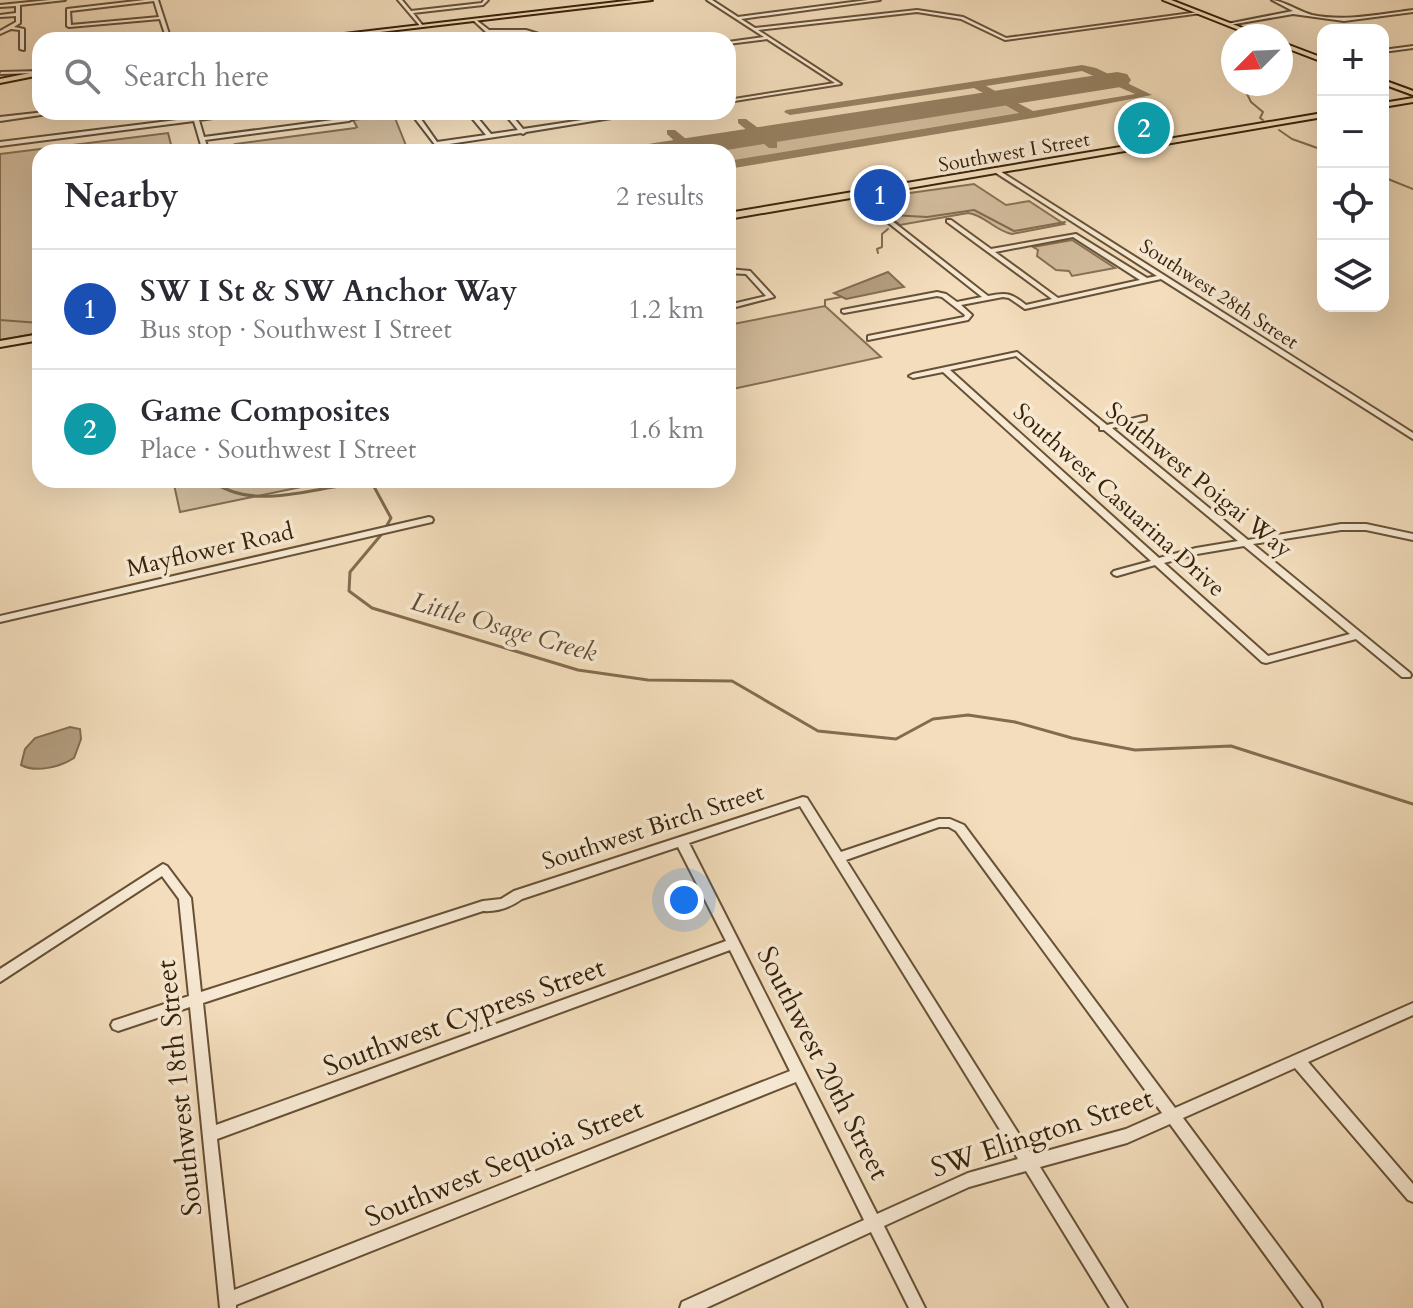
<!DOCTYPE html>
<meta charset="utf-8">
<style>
body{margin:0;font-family:Cardo,serif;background:#f7f7f7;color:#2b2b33}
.controls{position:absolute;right:24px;top:24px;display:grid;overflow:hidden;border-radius:16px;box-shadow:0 8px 32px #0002}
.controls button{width:72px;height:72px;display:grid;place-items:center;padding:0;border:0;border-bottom:2px solid #e1e1e2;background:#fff;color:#2b2b33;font:40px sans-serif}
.compass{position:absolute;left:1221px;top:24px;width:72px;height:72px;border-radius:50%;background:#fff;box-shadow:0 8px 32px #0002;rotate:246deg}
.you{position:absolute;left:684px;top:900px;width:28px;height:28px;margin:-20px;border:6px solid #fff;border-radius:50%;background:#1a73e8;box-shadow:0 0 0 12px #1a73e833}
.badge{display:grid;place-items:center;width:52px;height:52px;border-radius:50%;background:#d93025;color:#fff;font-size:26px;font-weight:700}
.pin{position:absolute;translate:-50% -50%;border:4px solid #fff;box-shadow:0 2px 8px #0006}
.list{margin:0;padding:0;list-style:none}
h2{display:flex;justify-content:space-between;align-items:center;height:104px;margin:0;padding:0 32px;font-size:34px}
h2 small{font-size:26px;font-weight:400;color:#7c7c81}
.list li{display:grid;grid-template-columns:52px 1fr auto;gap:24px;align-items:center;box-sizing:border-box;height:120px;padding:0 32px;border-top:2px solid #e1e1e2}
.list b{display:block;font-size:30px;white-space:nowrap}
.list p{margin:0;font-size:26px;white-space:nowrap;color:#7c7c81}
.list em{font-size:26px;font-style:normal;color:#7c7c81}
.icon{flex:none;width:44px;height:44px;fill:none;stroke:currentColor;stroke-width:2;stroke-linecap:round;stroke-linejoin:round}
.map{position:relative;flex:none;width:1413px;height:1308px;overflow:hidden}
.search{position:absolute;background:#fff;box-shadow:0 8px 32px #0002;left:32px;top:32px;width:704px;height:88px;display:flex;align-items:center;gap:20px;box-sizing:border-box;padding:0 28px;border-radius:24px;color:#7c7c81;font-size:30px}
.panel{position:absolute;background:#fff;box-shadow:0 8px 32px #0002;left:32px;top:144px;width:704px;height:344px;border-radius:24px}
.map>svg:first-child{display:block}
</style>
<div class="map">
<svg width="1413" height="1308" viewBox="0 0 1413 1308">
<rect width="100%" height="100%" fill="#f3ddbc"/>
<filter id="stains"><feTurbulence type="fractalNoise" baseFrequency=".0025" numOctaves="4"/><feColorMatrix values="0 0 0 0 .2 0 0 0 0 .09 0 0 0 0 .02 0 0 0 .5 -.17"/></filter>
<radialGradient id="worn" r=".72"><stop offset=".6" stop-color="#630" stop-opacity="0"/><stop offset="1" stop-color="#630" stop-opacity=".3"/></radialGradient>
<g fill="#d3bd9e" stroke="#867054" stroke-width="2">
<path d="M992,102l14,2 17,10 -295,49v-11h-56z"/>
<path d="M385,116l10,2 12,30 30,-3 5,7h-203l-4,-8 120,-16 2,-1 -4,-7z"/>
<path d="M168,133l5,19h-133v181l-40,7v-186z"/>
<path d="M974,184l32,21 23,-4 35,23 -52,10c-17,-3 -27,-19 -44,-21l-68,12 -33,-26z"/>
<path d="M1072,240l43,28 -43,8 -3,-5 -13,-1 -19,-14 1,-6 -5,-3z"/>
<path d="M825,306l56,51 -153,33v-65z"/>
<path d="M173,480h162l-155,32z"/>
</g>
<g fill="#b39d7f" stroke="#826c50" stroke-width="2">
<path d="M888,272l16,15 -58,12 -12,-6z"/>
<path d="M70,727l10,2 1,10 -7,19c-14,9 -38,15 -53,7l4,-16 10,-11z"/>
</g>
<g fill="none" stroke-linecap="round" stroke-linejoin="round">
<g stroke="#826c50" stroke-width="2">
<path d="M1281,73l3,-1"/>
<path d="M1242,84l9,18 12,10 -3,6 3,2"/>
<path d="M1279,130l13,9 31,11"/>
<path d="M1383,177l30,12"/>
<path d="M874,201l17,14 36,2 47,-7 40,21 51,-9"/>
<path d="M878,253l-1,-4 5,-2v-13l6,-5"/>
<path d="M825,306v-6l16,-3"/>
<path d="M0,320l40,3"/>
</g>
<g stroke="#826c50" stroke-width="3">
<path d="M210,480c48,35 108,3 162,3l19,35 -5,9"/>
<path d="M381,535l-31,37 -1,19 23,17 206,62 70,10 84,1 86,50 78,8 37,-20 35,-4 47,7 57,16 63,12 96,-4 182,58"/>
</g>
<g fill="#968062" fill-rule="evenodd">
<path d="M1082,65l14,3 56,27 -119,23 -305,51v-8l292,-48 -46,-25 -184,27 -6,-3 2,-2zM1082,71l53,23 -102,17 -47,-25z"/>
<path d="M738,119h8l31,23v6h-8l-31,-25z"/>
<path d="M667,130h8l17,14v6h-8l-17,-16z"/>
</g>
<path fill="#968062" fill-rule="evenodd" d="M1117,72l10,2 4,6 -4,6 -413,66h-76l5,-7 11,-2z"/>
<g stroke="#675136" stroke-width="4">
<g id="minor">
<path d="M50,0h15l-45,5v18l-6,4 10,2v21l-4,-1v-19l-9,-1 -11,5v-3l16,-9v-6l-16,1v-2l16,-2v-7l-16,1v-2z"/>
<path d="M145,0h13l13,40h-4l-7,-21 -91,8 -2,-1v-17zM154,1l5,16 -88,8 -1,-14z"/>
<path d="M398,0h4l9,11 71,-8 2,-3h4l-5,5 -70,8 10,13 -2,1z"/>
<path d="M707,0h5l26,17 130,-17h12l-139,19 14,9 162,-18 46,7 43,21 193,-26 2,1 -196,27 -44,-21 -44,-7 -159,18 83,54 -113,18v-2l107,-17 -68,-44 -39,5v-2l36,-5z"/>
<path d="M1272,0c12,1 28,12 40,15 34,7 68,-1 101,-5v2l-69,9 -51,-7 -64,11 -2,-1 66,-13z"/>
<path d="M475,19l14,11h37l16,5 7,5h-5l-5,-4 -13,-3 -40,-1 -12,-11z"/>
<path d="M1413,46v2l-30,4v-2z"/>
<path d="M40,71v2l-40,1 1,-2z"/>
<path d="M45,112h16l-61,9v-4z"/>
<path d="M191,112h6l1,5 42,-5h15l-56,8 5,17 144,-19 3,-2 -3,-4h6l3,5 -8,4 -144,19 4,12h-6l-9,-31 -194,25v-4l193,-24z"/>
<path d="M410,112h6l21,30 49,-7 -19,-23h6l18,22 27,-4 -15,-18h6l14,17 112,-17h13l-122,20 -3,2 -2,-1 -85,13z"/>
<path d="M995,168l418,265v6l-252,-160 -136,30 -16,-11 -6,-1 -42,8 11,10 -4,5 -100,20v-4l96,-19 1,-2 -23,-18 -5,-1 -93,17 -2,-1v-2l95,-18 9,2 11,8 25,-5 -125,-99v-2l2,-1 129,101c19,-4 23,-3 38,9l26,-6 -105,-77v-2h4l40,29 85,-15 71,44 10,-2 -164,-105 -1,-1zM1073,237l67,43 -82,18 -63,-46z"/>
<path d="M728,269l22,2 24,26 -46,12v-4l38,-9 -20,-22 -18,-1z"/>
<path d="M1017,352l90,73 36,-9h3v4l-34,8 136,112 93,-16h25l47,10v6l-47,-10h-25l-88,14 157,129 1,2 -1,2h-8l-46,-38 -90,24 -4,-1 -107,-97 -38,11 -3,-1 -2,-2 2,-2 37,-10 -208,-189 -30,6 -4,-2 4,-2zM1016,356l84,71v3h4l134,111 -42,7 -37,10 -209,-188zM1244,546l106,88 -82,22 -104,-93 33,-9z"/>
<path d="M429,517l3,1 1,2 -1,2 -432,100v-6z"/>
<path d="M803,797l4,1 34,54 98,-33h11l14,6 211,283 238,-105v12l-105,47 105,122v18l-5,-2 -113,-132 -112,50 137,184 2,6h-18l-134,-184 -43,19 -87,24 87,141h-17l-84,-137 -57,16 -85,39 41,82h-16l-38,-76 -165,76h-26l2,-6 182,-82 -68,-138 -560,223v3h-16l-30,-301 -72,24 -5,-2 -2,-4 2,-4 76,-25 -10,-97 -17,-23 -162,106v-13l163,-105 4,2 24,32 10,94 282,-91 18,-2 13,-8zM800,806l218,353 -50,14 -91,41 -188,-371zM939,827h10l7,4 206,282 -36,16 -94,26 -186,-295zM678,847l48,94 -510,184 -13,-122 280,-92c14,1 28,-4 39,-12zM730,950l60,121 -556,219 -17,-151z"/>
</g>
</g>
<g stroke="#382209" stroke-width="4">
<g id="major">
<path d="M634,0h18l-340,40h-19z"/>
<path d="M1163,0h8l92,36h-9z"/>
<path d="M1281,42l42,16v4l-42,-16z"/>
<path d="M40,71v4l-40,8v-4z"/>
<path d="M1383,80l30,11v4l-30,-11z"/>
<path d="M1413,98v4l-30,5v-4z"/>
<path d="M1323,113v4l-595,102v-6z"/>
<path d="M40,334v6l-40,7v-6z"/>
</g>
</g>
<use href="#minor" fill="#f7e9d3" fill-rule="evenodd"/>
<use href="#major" fill="#f3ddbc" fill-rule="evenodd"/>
</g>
<g text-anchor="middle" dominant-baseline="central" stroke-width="7" stroke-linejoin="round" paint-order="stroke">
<g font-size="20" fill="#382209" stroke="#f7e9d3">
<text transform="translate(1014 152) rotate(-10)">Southwest I Street</text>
<text transform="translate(1219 294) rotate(33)">Southwest 28th Street</text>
</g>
<g font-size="24" fill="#382209" stroke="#f7e9d3">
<text transform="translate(1199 480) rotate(39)">Southwest Poigai Way</text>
<text transform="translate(1119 500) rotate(42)">Southwest Casuarina Drive</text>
<text transform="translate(210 550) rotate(-13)">Mayflower Road</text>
<text transform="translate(653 827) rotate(-18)">Southwest Birch Street</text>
</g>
<g font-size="26" font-style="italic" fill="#634d32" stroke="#f7e9d3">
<text transform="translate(504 627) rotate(16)">Little Osage Creek</text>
</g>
<g font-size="28" fill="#382209" stroke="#f7e9d3">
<text transform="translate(464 1017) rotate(-20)">Southwest Cypress Street</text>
<text transform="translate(823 1063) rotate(63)">Southwest 20th Street</text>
<text transform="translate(179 1088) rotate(-96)">Southwest 18th Street</text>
<text transform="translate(1042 1133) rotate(-18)">SW Elington Street</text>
<text transform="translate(504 1163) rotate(-22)">Southwest Sequoia Street</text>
</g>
</g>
<rect width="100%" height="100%" filter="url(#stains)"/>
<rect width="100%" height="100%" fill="url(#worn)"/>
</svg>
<div class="controls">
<button>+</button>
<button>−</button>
<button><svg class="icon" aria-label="locate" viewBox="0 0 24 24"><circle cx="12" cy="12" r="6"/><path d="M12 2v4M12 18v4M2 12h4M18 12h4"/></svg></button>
<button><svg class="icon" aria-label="layers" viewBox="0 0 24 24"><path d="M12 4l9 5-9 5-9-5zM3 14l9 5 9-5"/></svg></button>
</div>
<svg class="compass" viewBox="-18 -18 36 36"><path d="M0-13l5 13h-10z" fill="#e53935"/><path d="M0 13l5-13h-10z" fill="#7c7c81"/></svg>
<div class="you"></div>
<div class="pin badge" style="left:880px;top:195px;background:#1a4fb4">1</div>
<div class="pin badge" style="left:1144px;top:128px;background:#0f9aa8">2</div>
<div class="search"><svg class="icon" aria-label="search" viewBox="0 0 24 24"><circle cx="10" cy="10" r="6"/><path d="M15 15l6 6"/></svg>Search here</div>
<section class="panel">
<h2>Nearby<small>2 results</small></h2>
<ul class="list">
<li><span class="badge" style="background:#1a4fb4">1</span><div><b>SW I St &amp; SW Anchor Way</b><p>Bus stop · Southwest I Street</p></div><em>1.2 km</em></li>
<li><span class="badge" style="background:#0f9aa8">2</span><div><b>Game Composites</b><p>Place · Southwest I Street</p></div><em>1.6 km</em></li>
</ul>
</section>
</div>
